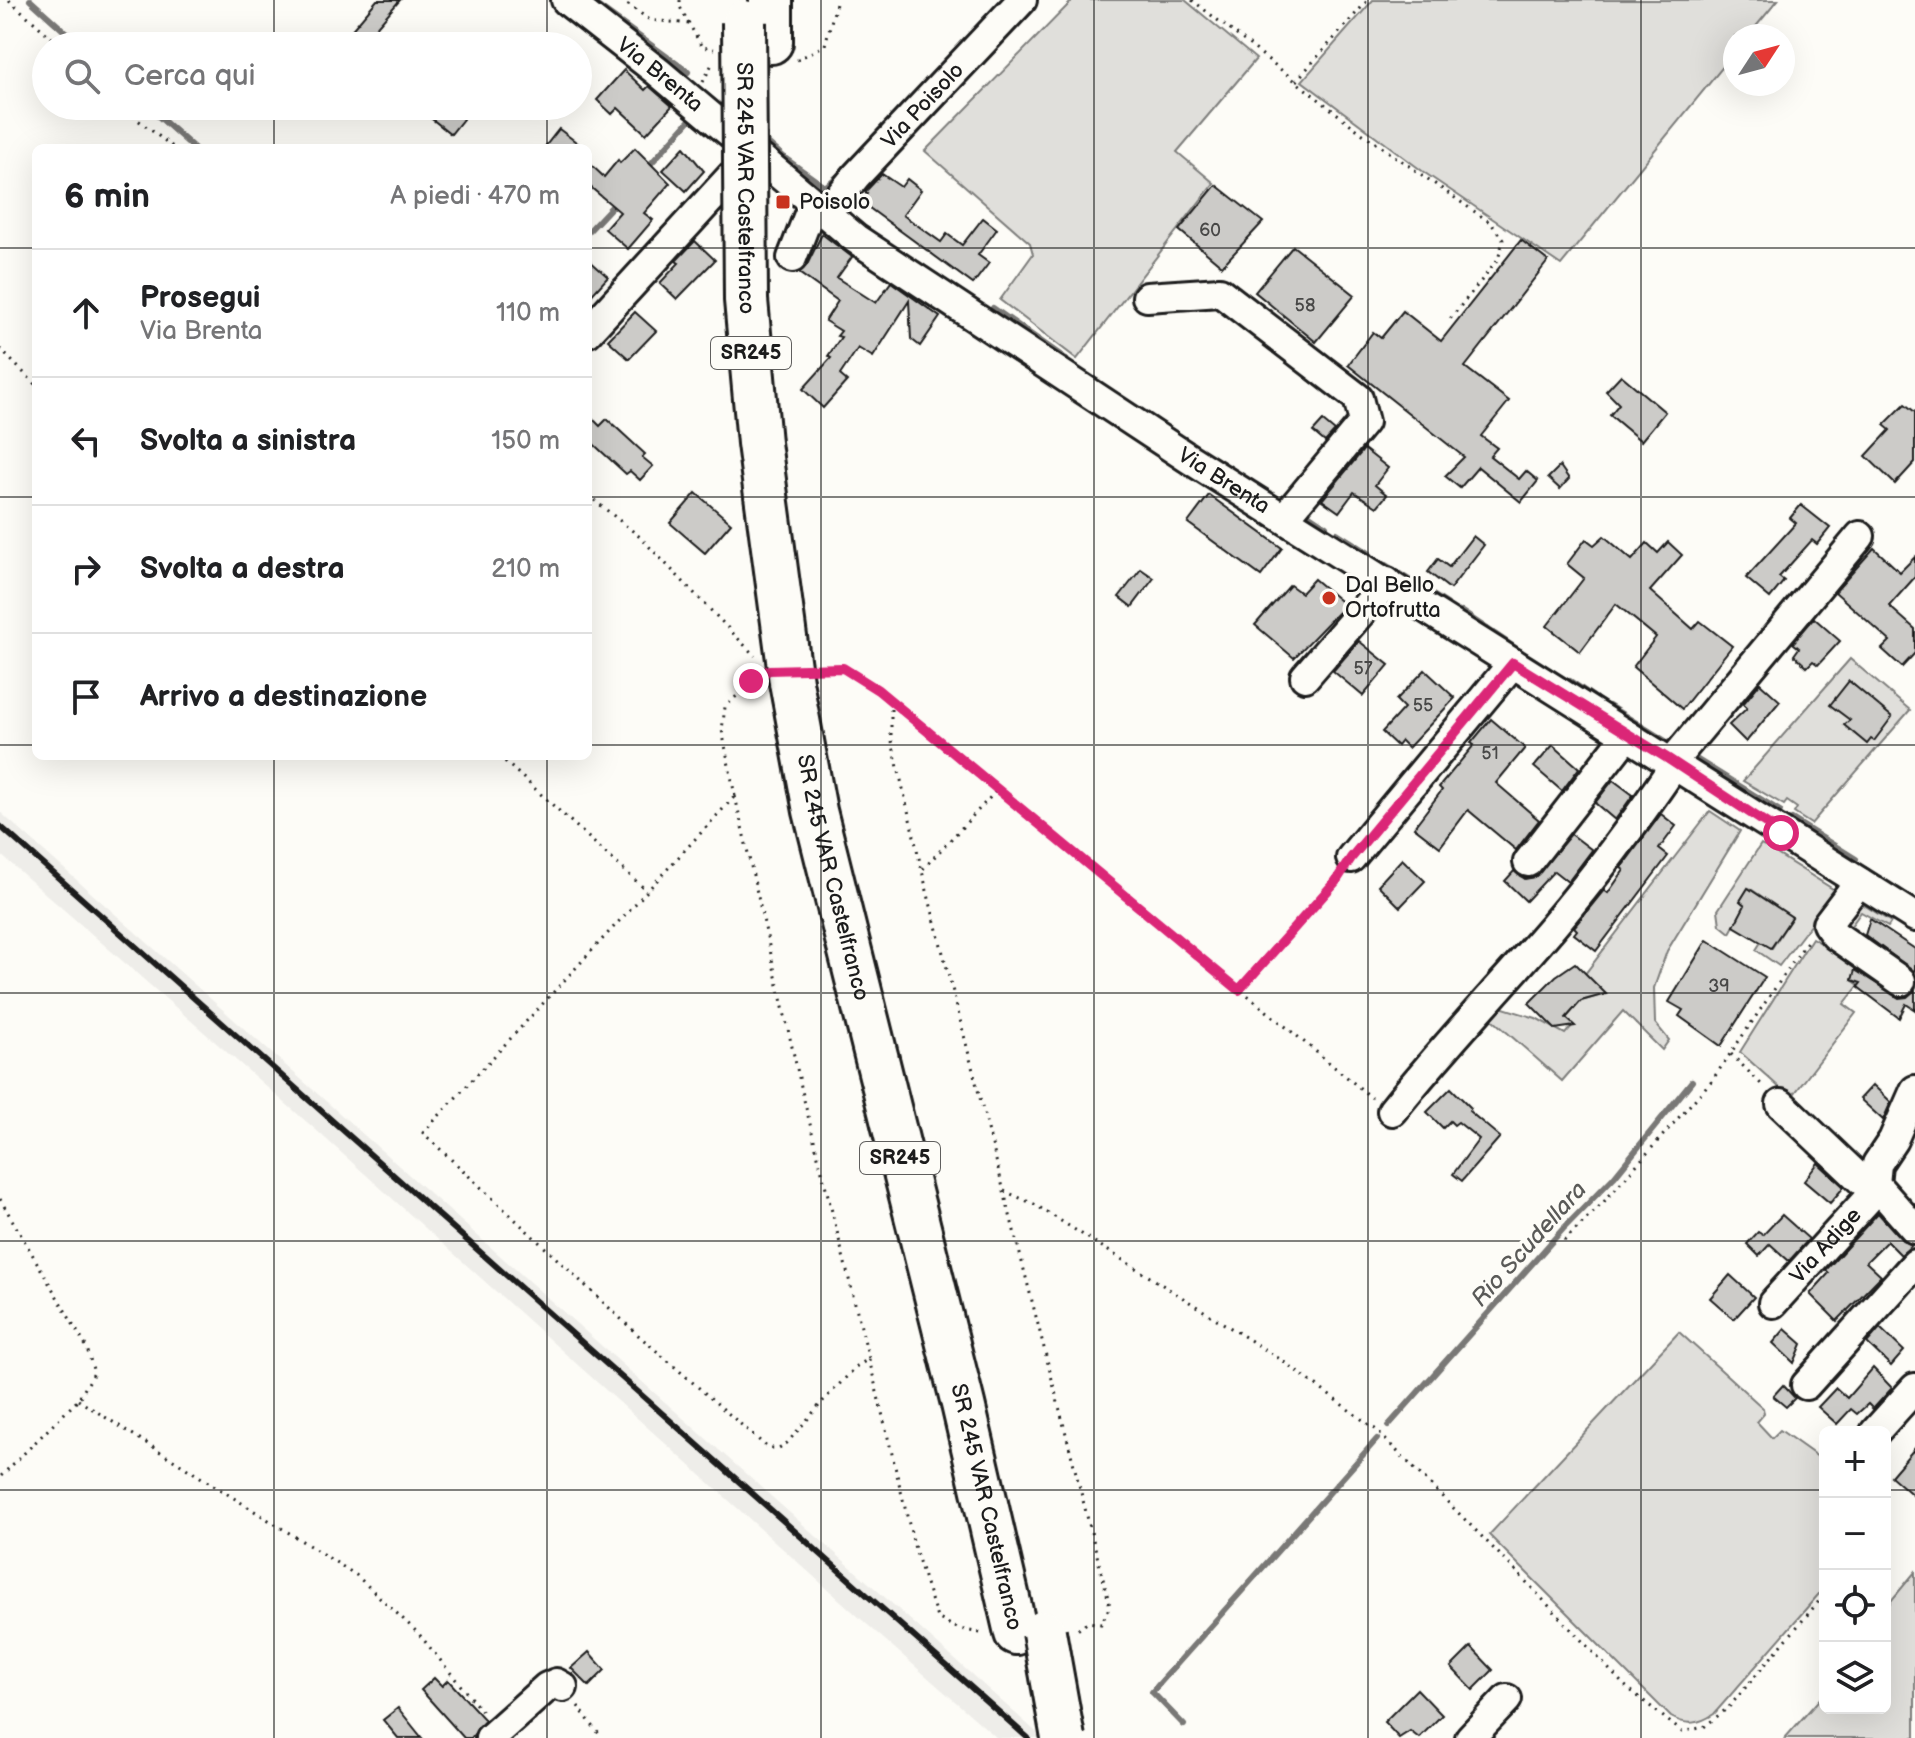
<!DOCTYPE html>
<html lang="it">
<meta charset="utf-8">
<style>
body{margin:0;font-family:"Balsamiq Sans",sans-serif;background:#f2f2f2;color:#202124}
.controls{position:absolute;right:24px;bottom:24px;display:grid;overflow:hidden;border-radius:12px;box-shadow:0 8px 32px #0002}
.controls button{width:72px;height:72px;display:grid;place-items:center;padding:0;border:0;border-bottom:2px solid #e0e0e0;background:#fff;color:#202124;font:40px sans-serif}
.compass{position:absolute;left:1723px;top:24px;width:72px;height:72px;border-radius:50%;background:#fff;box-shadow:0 8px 32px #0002;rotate:54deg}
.stop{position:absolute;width:24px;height:24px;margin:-18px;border:6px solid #db2777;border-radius:50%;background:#fff}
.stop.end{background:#db2777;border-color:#fff;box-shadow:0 2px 8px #0008}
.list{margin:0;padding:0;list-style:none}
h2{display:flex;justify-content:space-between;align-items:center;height:104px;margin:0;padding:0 32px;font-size:34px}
h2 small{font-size:26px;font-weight:400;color:#757577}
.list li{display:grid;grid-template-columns:52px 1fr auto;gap:24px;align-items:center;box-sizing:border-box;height:128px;padding:0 32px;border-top:2px solid #e0e0e0}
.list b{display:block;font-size:30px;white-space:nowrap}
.list p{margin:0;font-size:26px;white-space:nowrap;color:#757577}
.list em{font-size:26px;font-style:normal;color:#757577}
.icon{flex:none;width:44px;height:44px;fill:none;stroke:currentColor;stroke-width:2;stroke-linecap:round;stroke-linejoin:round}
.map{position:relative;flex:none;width:1915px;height:1738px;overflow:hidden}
.search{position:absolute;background:#fff;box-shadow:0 8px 32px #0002;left:32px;top:32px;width:560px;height:88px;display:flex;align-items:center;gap:20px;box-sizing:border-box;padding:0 28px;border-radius:44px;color:#757577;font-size:30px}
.panel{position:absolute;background:#fff;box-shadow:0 8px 32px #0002;left:32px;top:144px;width:560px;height:616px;border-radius:12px}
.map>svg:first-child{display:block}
</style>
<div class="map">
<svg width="1915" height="1738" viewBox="0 0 1915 1738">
<rect width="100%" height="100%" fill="#fdfcf7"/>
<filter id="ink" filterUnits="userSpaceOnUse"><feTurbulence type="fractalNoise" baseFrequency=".0125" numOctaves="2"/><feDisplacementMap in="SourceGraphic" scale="16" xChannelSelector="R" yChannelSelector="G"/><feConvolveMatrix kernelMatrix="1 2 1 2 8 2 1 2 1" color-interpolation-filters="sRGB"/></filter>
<g filter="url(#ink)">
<path fill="#eeede9" d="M0,812l870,772 173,154h-46l-136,-119 -545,-489 -316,-276z"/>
<g fill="#e0dfdb" stroke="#7e7e7c" stroke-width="2">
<path d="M1073,0h112l71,59 -79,93 37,31 -137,176 -77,-59 33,-46 -3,-11 -105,-92z"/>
<path d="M1373,0h405l-30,36h-13v16l-174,213 -136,-92 -123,-92z"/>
<path d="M1850,659l60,51 -99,114 -17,-11 3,-5 -10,-7 -3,4 -41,-24z"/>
<path d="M1710,811l30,20 -73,120 -13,37 1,35 14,17 -7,10 -39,-39 -61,70 -77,-68 9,-8 42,13 29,16 8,-9 -7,-7 15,-17 24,-7 -20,-20z"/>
<path d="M1761,844l75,47 -57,75 -23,-16 5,-8 11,6 20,-31 -43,-29 -9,13 5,5 -15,27 -10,-8 -2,-15z"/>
<path d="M1859,902l32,20 -3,5 -27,-15 -18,25 -4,-21z"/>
<path d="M1812,938l45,26 -5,16 7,5 -15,19 12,9 -65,85 -51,-46z"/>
<path d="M1679,1332l84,76 1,6 -7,8 15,16 8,-8 45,32v125l-111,127c-15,10 -27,12 -43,3l-182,-182z"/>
<path d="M1915,1572v166h-130l40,-45v15h60v-91l5,-15z"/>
</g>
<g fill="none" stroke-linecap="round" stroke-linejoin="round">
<g stroke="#797876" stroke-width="6">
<path d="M30,0l51,46"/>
<path d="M589,0l99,72"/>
<path d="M147,106l47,42"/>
<path d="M760,136l26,23 39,28 14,-12"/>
<path d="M646,169l43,-48"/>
<path d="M588,232l29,-31"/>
<path d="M993,308l73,51"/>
<path d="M1308,514l18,12"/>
<path d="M1337,533l32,20"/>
<path d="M1384,564l63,40"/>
<path d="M1462,612l55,37"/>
<path d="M1570,681l25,17"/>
<path d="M1609,706l63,39"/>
<path d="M1688,754l92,57"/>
<path d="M1792,819l64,40"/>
<path d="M1388,1426l175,-197 51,-52 78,-96"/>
<path d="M1184,1725l-32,-33 225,-253"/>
</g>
</g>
<g fill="#cccbc8" stroke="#1c1c1c" stroke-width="2">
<path d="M377,0h23l-40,46h-22z"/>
<path d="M624,70l21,20 4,-4 23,20 -26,28 -28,-26 -6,6 -15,-14z"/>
<path d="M435,106h22l10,8 -16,20 -24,-19z"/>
<path d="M559,129l25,19h-40z"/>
<path d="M684,147l20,24 -18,20 -23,-21z"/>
<path d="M635,148l35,35 -26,30 9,7 -25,29 -23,-20 15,-17 -32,-27v-23l16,15 14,-17 2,3z"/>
<path d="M882,174l19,13 6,-8 14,11 -18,25 38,27 6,-8 15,11 21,-27 14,11 -19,26 11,8 -16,21 -112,-82 6,-9 -2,-1z"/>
<path d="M1216,185l47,37 -41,44 -43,-36z"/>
<path d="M822,234l30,23 -15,21 39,25 15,-21 49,35 -20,29 -9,-7 -2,-38 -36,56 -15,-9 -18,27 7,6 -24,27 -20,-19 28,-31 -3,-2 13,-19 -4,-1 4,-5 -16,-10 13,-20 -39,-28 8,-8z"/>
<path d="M1521,240l27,21 -83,106 44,34 -28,35 16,12 -7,8 29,23 7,-8 12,10 -17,21 -43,-35 -18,21 -15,-12 19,-19 -116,-92 25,-33 8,6 22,-27 38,30z"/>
<path d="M695,241l20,19 -38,39 -17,-16 19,-20 -3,-2z"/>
<path d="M1293,246l62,49 -39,47 -61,-50z"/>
<path d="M588,259l20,18 -20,22z"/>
<path d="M635,312l21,19 -27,28 -21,-19z"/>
<path d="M1621,375l44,37 -24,29 -31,-26 9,-11 -13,-13z"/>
<path d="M1905,404l10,8v50l-20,22 -29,-28 24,-26 -6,-5z"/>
<path d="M588,414l12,12 7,-7 38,35 -3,3 11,9 -13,14 -10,-9 -4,3 -38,-35z"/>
<path d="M1323,421l12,10 -10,11 -12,-10z"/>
<path d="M1364,449l24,19 -13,17 12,10 -10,12 -23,-15 -15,20 -17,-12z"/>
<path d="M1560,466l9,13 -9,10 -12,-11z"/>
<path d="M696,493l35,30 -26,30 -35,-30z"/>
<path d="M1209,495l73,53 -21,28 -73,-53z"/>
<path d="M1801,505l29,23 -13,16 -5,-4 -33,37 5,4 -14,17 -24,-20 50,-55 -6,-5z"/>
<path d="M1473,536l11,9 -34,44 -22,-17 10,-13 11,8z"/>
<path d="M1604,536l28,24 15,-17 11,10 10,-11 14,13 -32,36 43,38 7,-8 32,25 -50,63 -49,-42 23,-30 -40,-33 -36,48 -33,-26 37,-48 -17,-14 19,-25 8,6z"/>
<path d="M1874,548l26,24 15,-15v20l-26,29 26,23v24l-13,14 -20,-18 8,-8 -55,-49z"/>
<path d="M1141,569l13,9 -22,29 -13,-10z"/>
<path d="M1314,579l31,26 -51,53 -39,-33 35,-40 11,8z"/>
<path d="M1814,618l26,23 -22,24 -5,-4 -6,6 -13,-12 5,-7 -6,-5z"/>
<path d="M1359,641l30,24 -26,31 -30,-25z"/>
<path d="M1425,670l30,28 -47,50 -7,-7 -4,5 -15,-14 22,-24 -8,-8z"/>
<path d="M1849,681l43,36 -18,24 -3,-2 -4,5 -23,-19 6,-5 -20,-15z"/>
<path d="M1760,683l20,18 -34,41 -17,-17 18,-17 -4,-4z"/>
<path d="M1491,719l34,29 -29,35 43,37 -23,30 -48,-40 -28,37 -26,-20 28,-37 -3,-3 35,-42 -3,-2z"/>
<path d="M1553,745l26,23 -17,23 -28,-24z"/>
<path d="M1613,780l20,15 -18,25 -20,-17z"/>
<path d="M1661,814l15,12 -17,23 9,7 -72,95 -22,-17 3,-4 -3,-3 30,-37 4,3 16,-23 -3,-2z"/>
<path d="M1571,834l21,16 -24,32 -14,-11 -28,30 -21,-20 9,-10 11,8 10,-2z"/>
<path d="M1402,859l23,22 -25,26 -22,-22z"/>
<path d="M1748,888l44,29 -21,31 -37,-22 11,-21 -5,-4z"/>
<path d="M1870,919l45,30v23l-50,-37z"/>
<path d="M1707,940l58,37 -44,69 -42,-30 4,-6 -14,-8z"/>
<path d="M1575,963l31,31 -25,7 -15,17 9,8 -20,3 -26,-26 27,-27z"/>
<path d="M1855,970l44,28 8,-1 8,-7v20l-9,-6 -7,14 -41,-31 3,-4 -9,-3z"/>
<path d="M1873,1085l18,17 -8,18 -23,-21z"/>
<path d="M1451,1088l20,20 -2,3 31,26 -38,44 -9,-7 26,-35 -21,-17 -4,3 -4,-4 -7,7 -16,-16z"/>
<path d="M1818,1163l26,24 -14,16 -26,-22z"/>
<path d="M1878,1213l24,27 10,5 -11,10 -14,-14 -21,21 15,14 -44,45 -27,-27 19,-21 -3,-3z"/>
<path d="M1782,1215l27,24 -20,22 -19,-17 -11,12 -12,-12 11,-12 5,3z"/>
<path d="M1730,1275l24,22 -20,22 -24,-21z"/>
<path d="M1880,1328l24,23 -13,15 -24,-23z"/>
<path d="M1785,1329l17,15 -8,19 -21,-20z"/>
<path d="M1873,1368l19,20 -19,21 -5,-5 -11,10 -6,-5 -14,15 -19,-17 18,-19 11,10z"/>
<path d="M1783,1385l12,13 -9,9 -13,-11z"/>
<path d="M1915,1448v49l-24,-21z"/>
<path d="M1471,1647l22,23 -20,20 -22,-23z"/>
<path d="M589,1652l16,18 -16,16 -18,-18z"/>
<path d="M434,1678l8,8 6,-6 37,40 -14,18h-7l-43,-48z"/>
<path d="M1417,1689l25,26 -23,23 -9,-7 -11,7 -15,-16z"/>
<path d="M398,1708l24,30h-24l-15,-18z"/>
</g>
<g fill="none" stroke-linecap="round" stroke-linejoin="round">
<g stroke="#1c1c1c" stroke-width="34">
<g id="minor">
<path id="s1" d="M566,0l92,72 198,167 332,219 727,459"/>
<path id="s2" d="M825,214l31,-38 166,-176"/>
<path d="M792,258l21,-54"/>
<path d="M1147,297l73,-5 138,106 6,24 -79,95"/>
<path d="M588,332l162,-176"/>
<path d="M1305,677l82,-95"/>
<path d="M1672,762l188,-226"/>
<path d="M1351,858l162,-195"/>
<path d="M1528,862l99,-127"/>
<path d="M1859,882l-32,42 8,11 66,46"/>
<path d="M1915,1090l-22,50 -16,24 -2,20 40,45"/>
<path d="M1392,1111c51,-64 108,-123 161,-185 44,-52 84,-106 122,-162"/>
<path id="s3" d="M1773,1303l94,-103 8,-16 -13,-3 -81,-77"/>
<path d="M1806,1385l109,-121"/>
<path d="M1875,1432l40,-44"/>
<path d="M490,1738l57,-51 9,-4 7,4"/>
<path d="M1470,1738l37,-39"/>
</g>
</g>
<g stroke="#1c1c1c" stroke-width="48">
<g id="highway">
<path d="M771,0v42"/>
<path id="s4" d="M791,682l24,129 148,593 53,229"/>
</g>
</g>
<g stroke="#1c1c1c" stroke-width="3" stroke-dasharray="2 6" stroke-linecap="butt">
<path d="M9,0l52,46"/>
<path d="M621,0l29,20 40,4"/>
<path d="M680,0v7l22,40 12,2"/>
<path d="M1192,0l171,134 128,89 12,17 -5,20 -48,59"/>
<path d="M797,60l28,-15 12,-45"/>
<path d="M1296,81l72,-81"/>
<path d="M703,82l9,-18"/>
<path d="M120,106l54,42"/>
<path d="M0,349l36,36"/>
<path d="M588,495l52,42 115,119"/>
<path d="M820,669l23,-1 35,22 494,408"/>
<path d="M891,701v36l31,134 188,735 -9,18 -13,-2 -12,9"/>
<path d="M499,756l148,135"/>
<path d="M735,796l70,308 64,255 -12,7 -33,34 -37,43 -8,5h-11l-131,-114 -214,-201z"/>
<path d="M735,796l-13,-66 3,-23 33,-31"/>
<path d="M923,869l74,-79"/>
<path d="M1240,989l98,-111"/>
<path d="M1731,1054l33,33"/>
<path d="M1004,1191l30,13 246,155 95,70 136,137 113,119 58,47 22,-5 25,-20 96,-113"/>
<path d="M0,1199l87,149 7,25 -16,27 -78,77"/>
<path d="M1564,1241l37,-36 112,-126 95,-139"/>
<path d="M869,1359l46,190 22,69 22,11 27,5"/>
<path d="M78,1400l278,175 63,59 64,79"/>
<path d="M578,1706l24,32"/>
</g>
<use href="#minor" stroke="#fdfcf7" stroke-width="28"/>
<use href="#highway" stroke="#fdfcf7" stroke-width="42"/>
<path stroke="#1c1c1c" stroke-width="6" d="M0,826l1028,912"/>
<g stroke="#1c1c1c" stroke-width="48" stroke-linecap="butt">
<g id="highway-bridge">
<path id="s5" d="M744,22l2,278 13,143 32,239"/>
<path d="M1044,1632l19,106"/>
</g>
</g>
<use href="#highway-bridge" stroke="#fdfcf7" stroke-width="42"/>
</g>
</g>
<g fill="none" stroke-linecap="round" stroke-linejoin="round" filter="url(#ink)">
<path stroke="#db2777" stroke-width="10" d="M751,681l18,-11 74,-2 35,22 361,300 97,-109 15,-23 162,-195 154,95 114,75"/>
</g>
<path fill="none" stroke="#1c1c1c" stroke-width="2" stroke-opacity="0.55" d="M274,0v46M547,0v46M821,0v1738M1094,0v1738M1368,0v1738M1641,0v1738M274,106v42M547,106v42M0,248h36M588,248h1327M0,497h36M588,497h1327M0,745h36M588,745h1327M274,756v982M547,756v982M0,993h1915M0,1241h1915M0,1490h1825M1885,1490h30"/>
<g fill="#c8321e" stroke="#fdfcf7" stroke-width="3">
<rect x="775" y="194" width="16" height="16" rx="4"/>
<circle cx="1329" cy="598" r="8"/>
</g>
<g text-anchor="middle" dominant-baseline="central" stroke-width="7" stroke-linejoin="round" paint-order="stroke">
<g font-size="18" fill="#484847">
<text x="1210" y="230">60</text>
<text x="1305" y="305">58</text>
<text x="1363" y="668">57</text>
<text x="1423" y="705">55</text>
<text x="1490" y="753">51</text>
<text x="1719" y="986">39</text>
</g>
<g fill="#fdfcf7" stroke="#605f5e" stroke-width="2">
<rect x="711" y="337" width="80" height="32" rx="6"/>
<rect x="860" y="1142" width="80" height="32" rx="6"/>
</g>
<g font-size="20" font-weight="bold" fill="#1c1c1c">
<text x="751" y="353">SR245</text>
<text x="900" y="1158">SR245</text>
</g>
<g font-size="22" fill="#1c1c1c" stroke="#fdfcf7">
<text stroke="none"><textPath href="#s1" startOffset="120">Via Brenta</textPath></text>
<text stroke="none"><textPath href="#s2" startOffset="146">Via Poisolo</textPath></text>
<text stroke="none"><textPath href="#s5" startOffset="166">SR 245 VAR Castelfranco</textPath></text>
<text stroke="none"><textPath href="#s1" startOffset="816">Via Brenta</textPath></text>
<text stroke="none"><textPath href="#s4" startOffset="200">SR 245 VAR Castelfranco</textPath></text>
<text stroke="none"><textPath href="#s3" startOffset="78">Via Adige</textPath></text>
<text stroke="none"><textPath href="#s4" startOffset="848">SR 245 VAR Castelfranco</textPath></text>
</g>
<g font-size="22" fill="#1c1c1c" stroke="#fdfcf7" text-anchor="start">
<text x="799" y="202">Poisolo</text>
<text x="1345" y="585">Dal Bello<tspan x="1345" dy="25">Ortofrutta</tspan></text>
</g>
<g font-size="24" font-style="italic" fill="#5a5a58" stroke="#fdfcf7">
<text transform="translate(1529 1244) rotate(-48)">Rio Scudellara</text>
</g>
</g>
</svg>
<div class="controls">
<button>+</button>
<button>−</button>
<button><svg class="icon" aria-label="locate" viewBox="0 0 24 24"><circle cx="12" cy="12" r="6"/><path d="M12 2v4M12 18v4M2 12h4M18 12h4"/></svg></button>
<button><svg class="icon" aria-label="layers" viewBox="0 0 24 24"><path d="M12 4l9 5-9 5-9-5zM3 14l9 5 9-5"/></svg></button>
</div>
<svg class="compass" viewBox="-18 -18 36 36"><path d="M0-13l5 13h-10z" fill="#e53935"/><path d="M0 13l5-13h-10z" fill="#757577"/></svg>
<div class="stop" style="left:1781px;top:833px"></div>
<div class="stop end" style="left:751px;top:681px"></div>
<div class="search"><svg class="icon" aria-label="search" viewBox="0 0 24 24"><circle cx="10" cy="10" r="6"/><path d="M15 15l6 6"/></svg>Cerca qui</div>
<section class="panel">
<h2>6 min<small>A piedi · 470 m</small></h2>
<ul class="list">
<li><svg class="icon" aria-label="ahead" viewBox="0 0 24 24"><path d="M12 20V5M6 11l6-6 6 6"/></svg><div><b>Prosegui</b><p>Via Brenta</p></div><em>110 m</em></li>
<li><svg class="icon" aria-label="left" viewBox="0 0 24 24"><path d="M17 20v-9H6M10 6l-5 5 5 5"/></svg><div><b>Svolta a sinistra</b></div><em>150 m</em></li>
<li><svg class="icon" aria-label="right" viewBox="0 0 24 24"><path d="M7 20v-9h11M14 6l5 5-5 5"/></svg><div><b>Svolta a destra</b></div><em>210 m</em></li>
<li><svg class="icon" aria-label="arrive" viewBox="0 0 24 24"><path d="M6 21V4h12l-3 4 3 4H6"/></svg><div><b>Arrivo a destinazione</b></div></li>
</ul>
</section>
</div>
